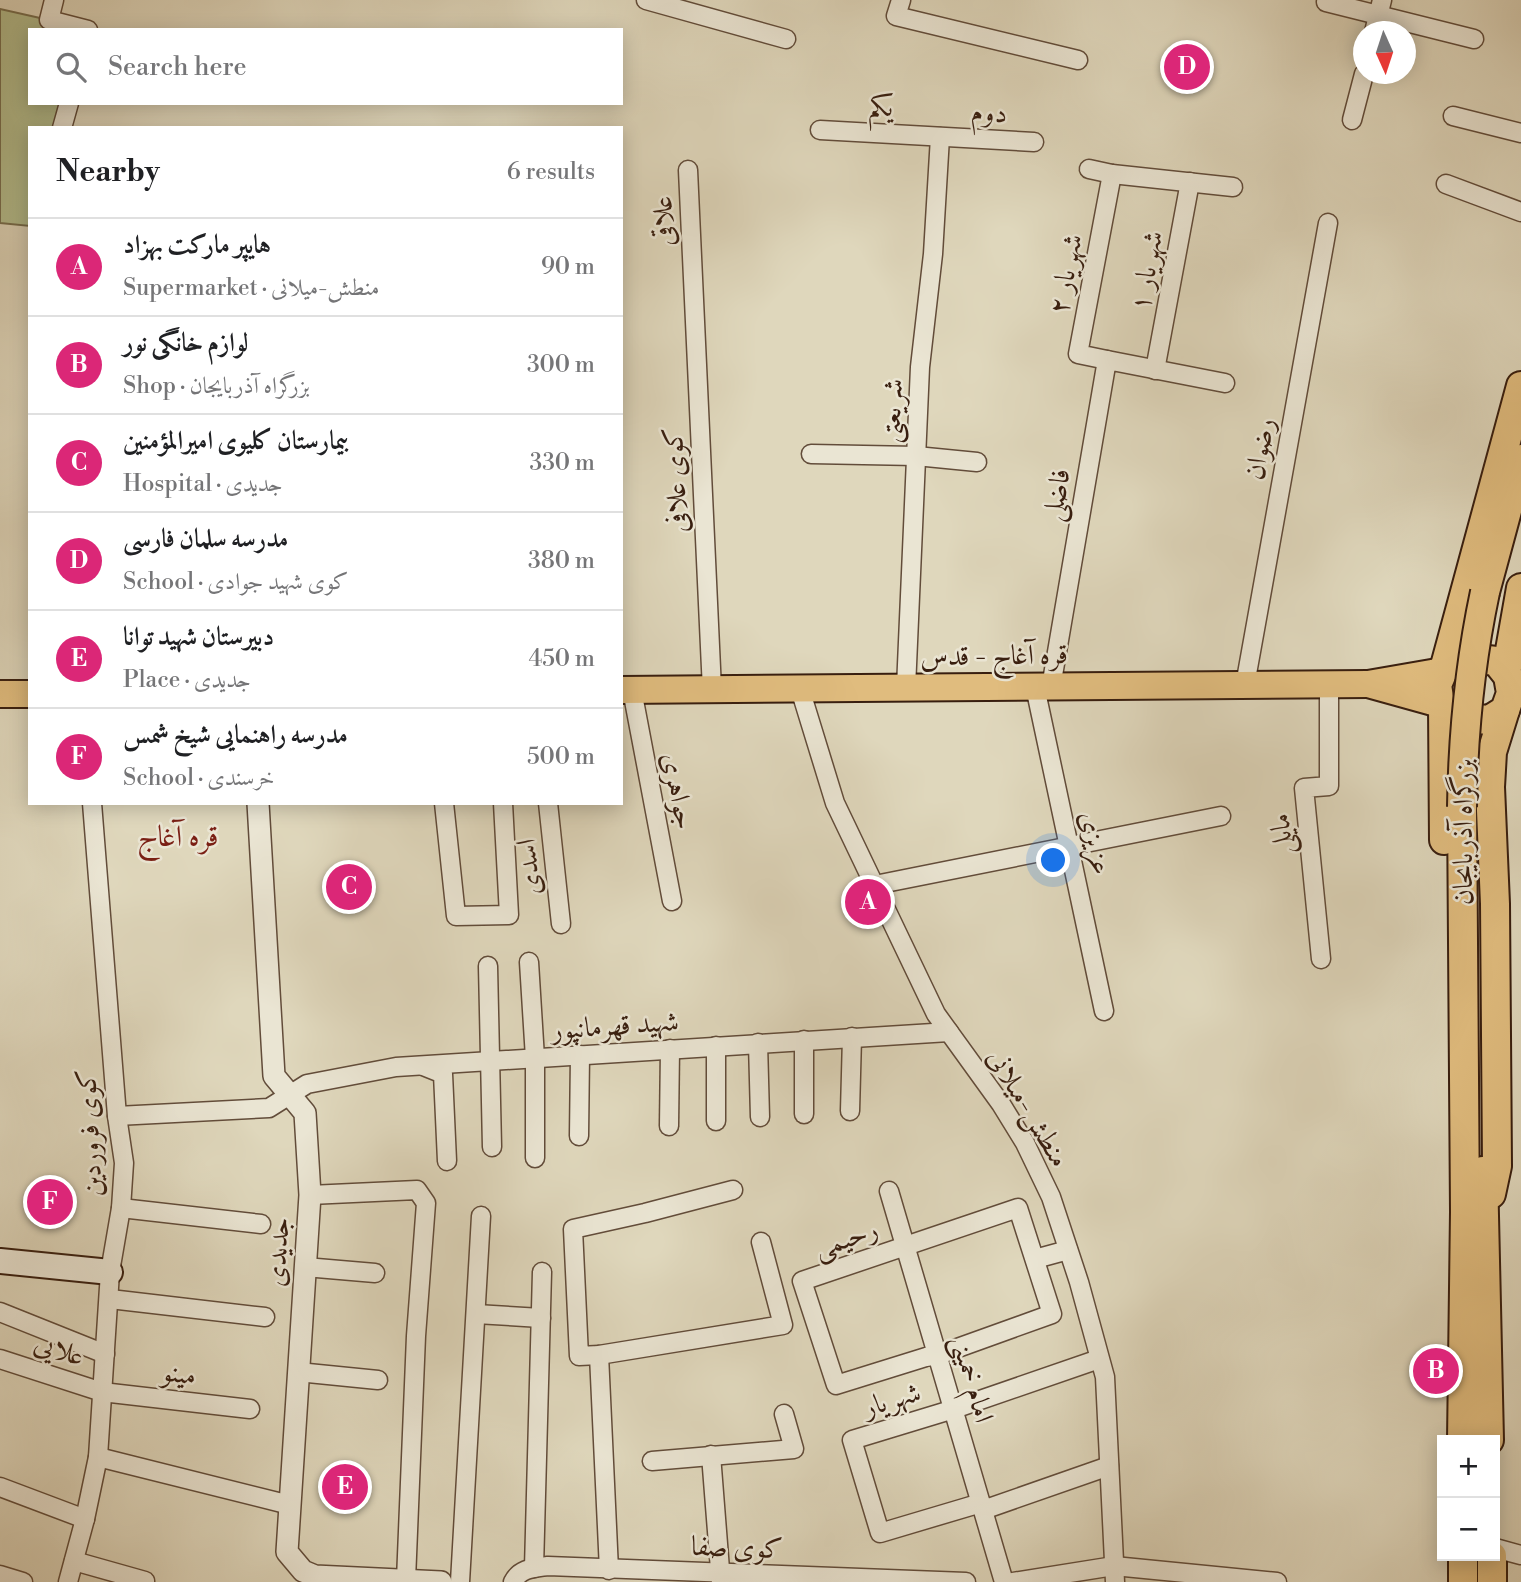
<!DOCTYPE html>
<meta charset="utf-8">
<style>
body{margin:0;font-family:"Libre Bodoni",Amiri,serif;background:#f2f2f2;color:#202124}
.controls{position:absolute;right:21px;bottom:21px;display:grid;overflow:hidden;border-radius:0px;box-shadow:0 4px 18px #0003}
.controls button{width:63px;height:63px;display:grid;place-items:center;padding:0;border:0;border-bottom:2px solid #e0e0e0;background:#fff;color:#202124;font:35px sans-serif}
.compass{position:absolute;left:1353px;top:21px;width:63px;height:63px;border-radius:50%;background:#fff;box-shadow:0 4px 18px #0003;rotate:177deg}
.you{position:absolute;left:1054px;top:861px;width:24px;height:24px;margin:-18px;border:5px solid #fff;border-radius:50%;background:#1a73e8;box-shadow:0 0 0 10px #1a73e833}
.badge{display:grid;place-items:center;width:46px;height:46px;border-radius:50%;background:#db2777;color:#fff;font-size:23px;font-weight:700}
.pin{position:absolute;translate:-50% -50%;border:4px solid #fff;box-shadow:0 2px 7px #0006}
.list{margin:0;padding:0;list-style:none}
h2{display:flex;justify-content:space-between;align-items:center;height:91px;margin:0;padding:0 28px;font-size:30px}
h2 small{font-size:23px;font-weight:400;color:#757577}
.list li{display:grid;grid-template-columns:46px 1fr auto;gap:21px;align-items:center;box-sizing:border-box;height:98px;padding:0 28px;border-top:2px solid #e0e0e0}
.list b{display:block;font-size:26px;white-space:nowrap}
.list p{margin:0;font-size:23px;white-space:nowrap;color:#757577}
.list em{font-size:23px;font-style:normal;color:#757577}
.icon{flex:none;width:38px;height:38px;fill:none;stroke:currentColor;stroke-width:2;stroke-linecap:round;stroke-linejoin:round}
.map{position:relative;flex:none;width:1521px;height:1582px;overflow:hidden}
.search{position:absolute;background:#fff;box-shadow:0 4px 18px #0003;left:28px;top:28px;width:595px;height:77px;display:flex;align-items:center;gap:18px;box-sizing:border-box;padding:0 24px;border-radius:0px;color:#757577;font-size:26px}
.panel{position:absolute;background:#fff;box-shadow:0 4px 18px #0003;left:28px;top:126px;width:595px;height:679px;border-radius:0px}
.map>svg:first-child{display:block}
</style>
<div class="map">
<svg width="1521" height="1582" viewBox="0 0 1521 1582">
<rect width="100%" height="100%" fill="#dfd7bc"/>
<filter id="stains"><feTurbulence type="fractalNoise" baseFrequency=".00286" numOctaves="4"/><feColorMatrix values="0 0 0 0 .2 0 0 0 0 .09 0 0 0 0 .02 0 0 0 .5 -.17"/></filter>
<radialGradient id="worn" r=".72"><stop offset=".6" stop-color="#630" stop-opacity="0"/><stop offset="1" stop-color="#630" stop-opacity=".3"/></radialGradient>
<path fill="#b3be8f" stroke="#766e4f" stroke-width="2" d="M0,9l80,18 -1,3h-49v73h32l-6,25h-26v98l-30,-3z"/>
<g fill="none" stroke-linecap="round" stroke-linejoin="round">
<g stroke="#624c3a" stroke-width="21">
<g id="minor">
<path d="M54,0l-5,20 39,10"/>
<path d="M646,0l140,39"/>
<path d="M901,0l-5,16 182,44"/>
<path d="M1326,2l148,37"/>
<path d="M1374,32l8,-32"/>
<path d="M1453,116l68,17"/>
<path d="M1352,120l12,-46"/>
<path d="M62,128l7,-25"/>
<path d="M820,130l214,12"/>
<path d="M1089,169l23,5 121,13"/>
<path d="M688,170l24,520"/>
<path d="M1446,184l75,28"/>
<path d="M1107,360l-29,-6 34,-180"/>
<path d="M1155,370l35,-188"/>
<path d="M811,454l105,2 61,6"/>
<path d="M1245,685l83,-462"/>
<path d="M1035,687l69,324"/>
<path d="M1051,687l56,-327 118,23"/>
<path d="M906,688l14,-321 13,-113 7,-117"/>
<path d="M800,689l35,114 101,211 65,90 24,39 26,54 28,85 26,95 10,205"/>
<path d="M632,690l40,211"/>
<path d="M444,803l12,113 53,-1 -6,-112"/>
<path d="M548,803l13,121"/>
<path d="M875,885l346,-69"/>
<path d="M1321,959l-17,-171 25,-2v-102"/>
<path d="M529,962l6,96v100"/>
<path d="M488,966l4,181"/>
<path d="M758,1043l2,74"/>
<path d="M716,1046v75"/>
<path d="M423,1066l20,8 4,87"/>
<path d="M850,1111l2,-74"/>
<path d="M804,1114v-74"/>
<path d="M117,1116l152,-8 38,-24 89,-17 553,-35"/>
<path d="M669,1126l1,-77"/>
<path d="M579,1136l1,-81"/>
<path d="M733,1190l-88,23 -72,16 6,127 20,-1 184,-30 -22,-83"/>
<path d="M889,1191l115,391"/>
<path d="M310,1195l107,-5 9,13 -10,133 -10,244"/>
<path d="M121,1208l140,16"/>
<path d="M1018,1208l34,106 -114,41 -12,2 -90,28 -34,-104z"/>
<path d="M1035,1259l33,-9"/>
<path d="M305,1267l70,6"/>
<path d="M110,1299l155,18"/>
<path d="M0,1312l105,42"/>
<path d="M476,1314l65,4"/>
<path d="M599,1355l10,215"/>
<path d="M0,1359l102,33 148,17"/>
<path d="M298,1372l80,8"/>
<path d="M711,1455l10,127"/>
<path d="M98,1457l192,48"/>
<path d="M652,1461l142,-12 -10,-35"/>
<path d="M0,1487l85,32"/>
<path d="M981,1503l-101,30 -28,-93 102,-31 145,-50"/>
<path d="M983,1510l126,-44"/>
<path d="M1495,1548l26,7"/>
<path d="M74,1561l71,20"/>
<path d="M534,1568l8,-296"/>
<path d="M0,1575l23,7"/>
<path d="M68,1582l17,-63 13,-62 12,-185 11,-64 3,-45 -7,-47 -25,-313"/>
<path d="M460,1582l21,-366"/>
<path d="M513,1582c7,-14 21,-14 35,-16l418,16"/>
<path d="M1013,1582l101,-16 163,16"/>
</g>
</g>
<g stroke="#624c3a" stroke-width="24">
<path id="tertiary" d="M258,803l16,273 31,37 5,82 -23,357 16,19 12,5 126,6"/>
</g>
<g stroke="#381e0f" stroke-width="28">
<path id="secondary" d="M0,1261l110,11"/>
</g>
<g stroke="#381e0f" stroke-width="30">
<g id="primary">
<path d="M621,690l747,-6"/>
<path d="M0,694h30"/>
<path d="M1440,704l-72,-20 75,-13"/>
</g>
</g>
<g stroke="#381e0f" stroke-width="32">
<g id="trunk">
<path d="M1485,592l36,-133"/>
<path d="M1462,657l34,4 12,15 3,17 -6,17 -16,10 -35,-3 -14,-13 -3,-19 8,-19z"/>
<path d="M1445,666l76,-280"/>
<path d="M1506,673l15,-85"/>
<path d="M1443,706l1,134"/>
<path d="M1483,1171l6,269"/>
<path d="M1491,1194l6,-28 -2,-262 -5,-117 2,-35 13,-42"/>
<path d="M1462,1440l3,-228 -3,-405"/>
<path d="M1463,1556v26"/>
<path d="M1492,1556v26"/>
</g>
</g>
<use href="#minor" stroke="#eae5d3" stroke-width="18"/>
<use href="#tertiary" stroke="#eae5d3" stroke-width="21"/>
<use href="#secondary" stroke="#eae5d3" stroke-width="24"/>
<use href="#primary" stroke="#e0bc7e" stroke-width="26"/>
<use href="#trunk" stroke="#e0bc7e" stroke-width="28"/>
<g stroke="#381e0f" stroke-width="32" stroke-linecap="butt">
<path id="trunk-bridge" d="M1462,807c1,-73 8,-144 23,-215"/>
</g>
<use href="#trunk-bridge" stroke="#e0bc7e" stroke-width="28"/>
</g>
<g text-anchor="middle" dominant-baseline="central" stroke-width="5" stroke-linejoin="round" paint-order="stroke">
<g font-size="28" fill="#381e0f" stroke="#eae5d3">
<text transform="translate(881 107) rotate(3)">یکم</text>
<text transform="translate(989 113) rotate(3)">دوم</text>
<text transform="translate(664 221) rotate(-93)">علاقی</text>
<text transform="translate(1147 271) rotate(-80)">شهریار ۱</text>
<text transform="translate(1066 274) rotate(-79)">شهریار ۲</text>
<text transform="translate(892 411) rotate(-87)">شریعتی</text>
<text transform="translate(1260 449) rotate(-79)">رضوان</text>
<text transform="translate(676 480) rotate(-93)">کوی علافی</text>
<text transform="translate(1057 495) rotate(-80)">فاضلی</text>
<text transform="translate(994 656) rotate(-1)">قره آغاج - قدس</text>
<text transform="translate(678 791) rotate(79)">جواهری</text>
<text transform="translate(1463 832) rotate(-90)">بزرگراه آذربایجان</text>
<text transform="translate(1282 834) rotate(-96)">مایلی</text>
<text transform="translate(1095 843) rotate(78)">عزیزی</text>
<text transform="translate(529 867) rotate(-96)">اسدی</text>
<text transform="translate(615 1026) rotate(-4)">شهید قهرمانپور</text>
<text transform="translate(1028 1108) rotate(59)">منطش-میلانی</text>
<text transform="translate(90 1133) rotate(-93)">کوی فروردین</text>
<text transform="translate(846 1239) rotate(-19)">رحیمی</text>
<text transform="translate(278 1252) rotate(-86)">جدیدی</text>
<text transform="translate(59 1350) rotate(18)">علایی</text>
<text transform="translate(179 1374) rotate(7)">مینو</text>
<text transform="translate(972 1379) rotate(74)">امام خمینی</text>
<text transform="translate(892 1400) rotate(-17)">شهریار</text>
<text transform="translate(737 1548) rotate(2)">کوی صفا</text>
</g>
<g font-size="30" fill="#7a1f14" stroke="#eae5d3">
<text x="178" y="837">قره آغاج</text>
</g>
</g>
<rect width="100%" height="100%" filter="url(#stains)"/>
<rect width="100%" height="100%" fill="url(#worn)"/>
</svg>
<div class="controls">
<button>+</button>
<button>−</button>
</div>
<svg class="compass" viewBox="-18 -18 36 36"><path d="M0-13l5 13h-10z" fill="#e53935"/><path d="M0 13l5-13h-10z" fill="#757577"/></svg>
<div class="you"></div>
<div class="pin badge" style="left:868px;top:902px">A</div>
<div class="pin badge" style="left:1436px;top:1371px">B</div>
<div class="pin badge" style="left:349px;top:887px">C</div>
<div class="pin badge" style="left:1187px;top:67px">D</div>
<div class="pin badge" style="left:345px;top:1487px">E</div>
<div class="pin badge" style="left:50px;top:1202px">F</div>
<div class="search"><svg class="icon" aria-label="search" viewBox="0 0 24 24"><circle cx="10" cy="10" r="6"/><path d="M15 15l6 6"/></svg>Search here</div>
<section class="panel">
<h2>Nearby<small>6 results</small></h2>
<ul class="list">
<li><span class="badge">A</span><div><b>هایپر مارکت بهزاد</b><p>Supermarket · منطش-میلانی</p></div><em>90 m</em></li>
<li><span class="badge">B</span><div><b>لوازم خانگی نور</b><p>Shop · بزرگراه آذربایجان</p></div><em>300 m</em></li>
<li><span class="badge">C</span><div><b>بیمارستان کلیوی امیرالمؤمنین</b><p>Hospital · جدیدی</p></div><em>330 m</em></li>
<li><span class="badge">D</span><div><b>مدرسه سلمان فارسی</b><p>School · کوی شهید جوادی</p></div><em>380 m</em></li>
<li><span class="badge">E</span><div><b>دبیرستان شهید توانا</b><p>Place · جدیدی</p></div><em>450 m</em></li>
<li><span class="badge">F</span><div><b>مدرسه راهنمایی شیخ شمس</b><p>School · خرسندی</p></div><em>500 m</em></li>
</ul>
</section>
</div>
